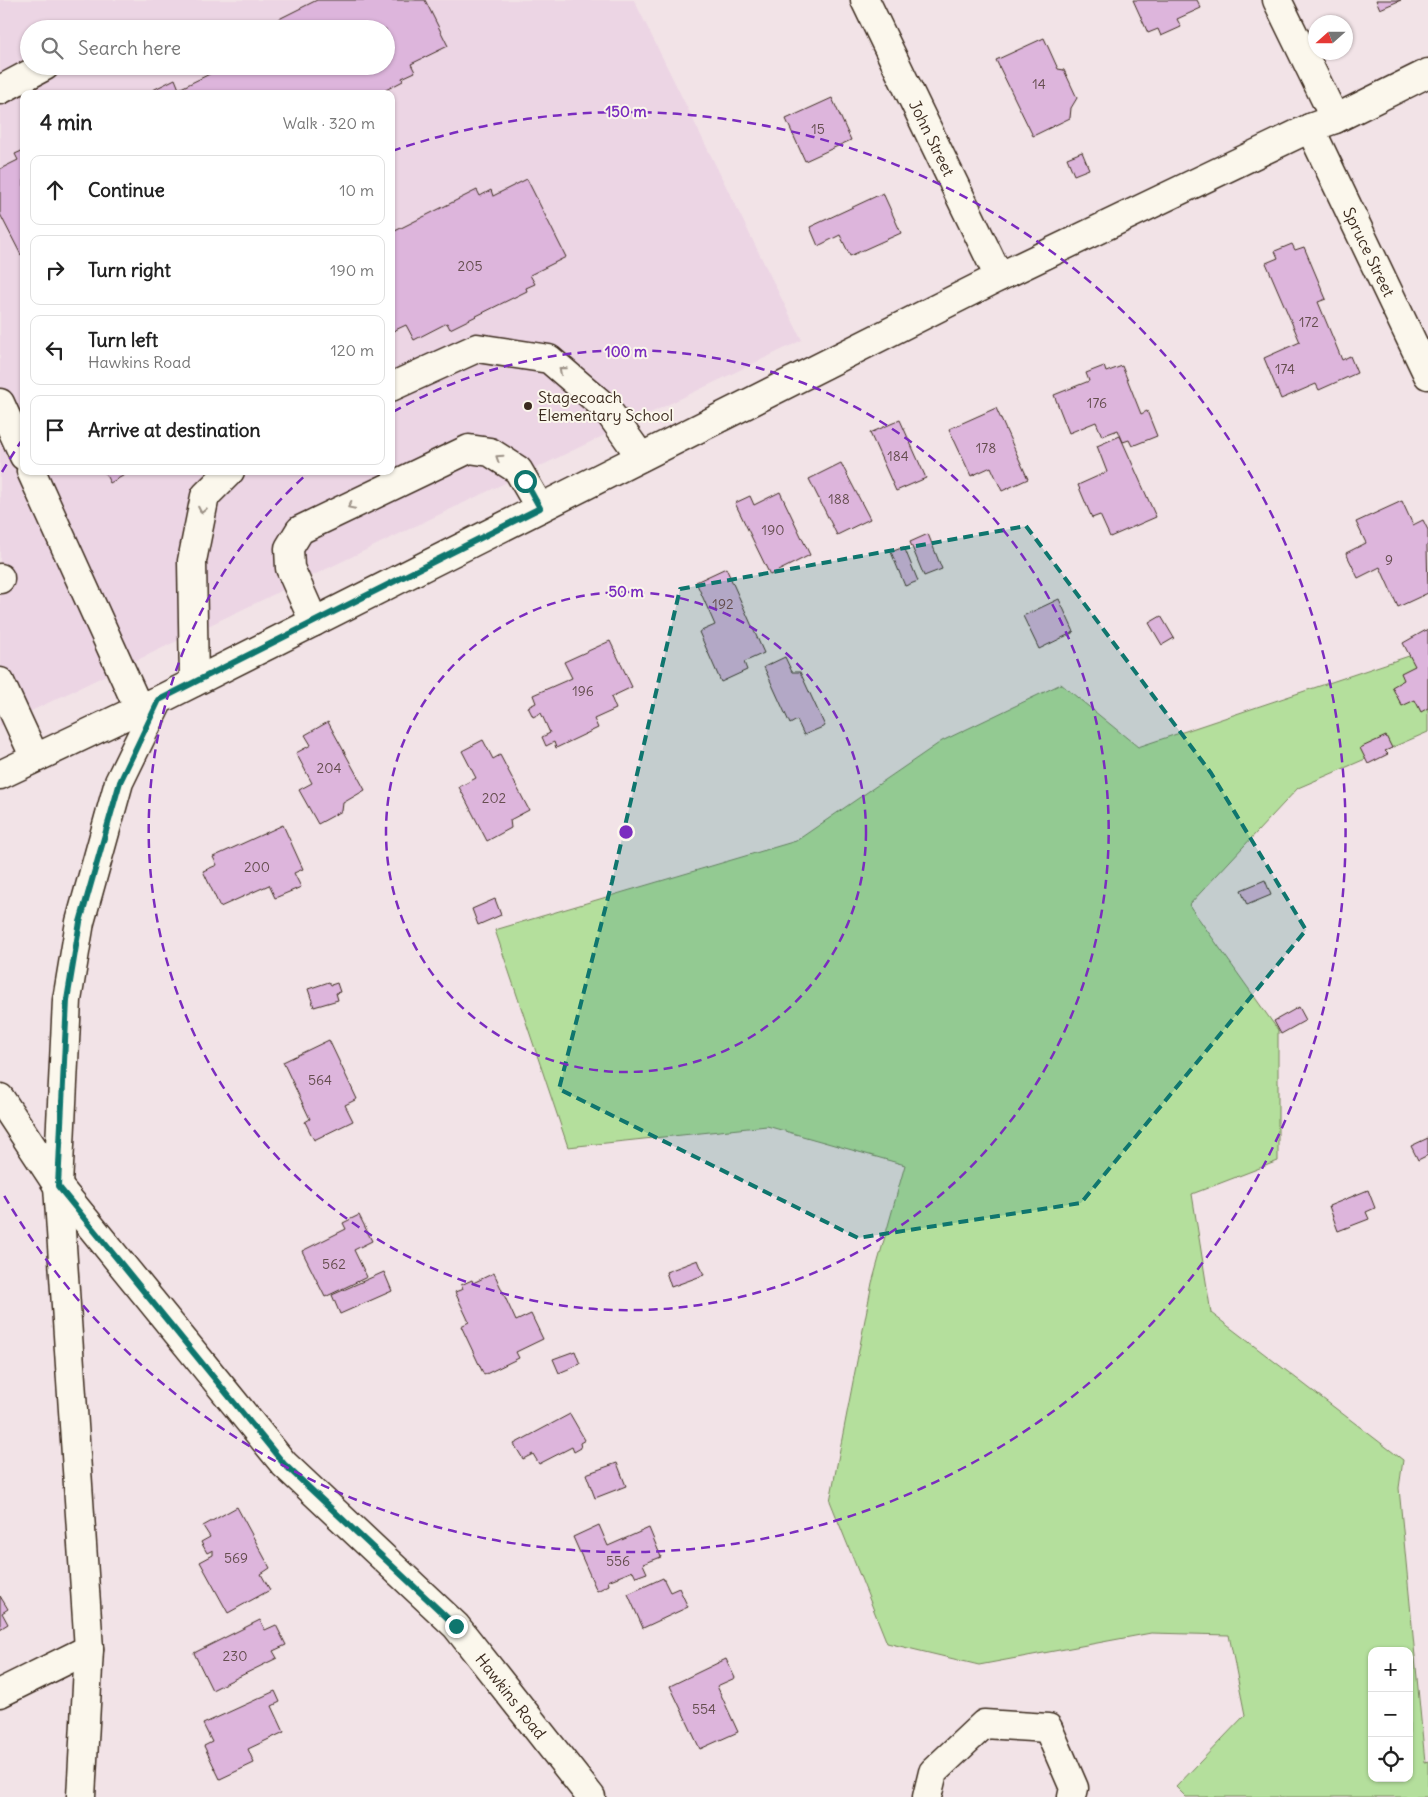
<!DOCTYPE html>
<meta charset="utf-8">
<style>
body{margin:0;font-family:Delius,sans-serif;background:#f6f6f6;color:#222}
.controls{position:absolute;right:15px;bottom:15px;display:grid;overflow:hidden;border-radius:10px;box-shadow:0 1px 4px #0004}
.controls button{width:45px;height:45px;display:grid;place-items:center;padding:0;border:0;border-bottom:1px solid #e0e0e0;background:#fff;color:#222;font:25px sans-serif}
.compass{position:absolute;left:1308px;top:15px;width:45px;height:45px;border-radius:50%;background:#fff;box-shadow:0 1px 4px #0004;rotate:249deg}
.stop{position:absolute;width:15px;height:15px;margin:-11px;border:4px solid #0f766e;border-radius:50%;background:#fff}
.stop.end{background:#0f766e;border-color:#fff;box-shadow:0 1px 5px #0008}
.list{margin:0;padding:0;list-style:none}
h2{display:flex;justify-content:space-between;align-items:center;height:65px;margin:0;padding:0 20px;font-size:21px}
h2 small{font-size:16px;font-weight:400;color:#767676}
.list li{display:grid;grid-template-columns:32px 1fr auto;gap:15px;align-items:center;box-sizing:border-box;height:70px;margin:0 10px 10px;padding:0 10px;border:1px solid #e0e0e0;border-radius:10px}
.list b{display:block;font-size:19px;white-space:nowrap}
.list p{margin:0;font-size:16px;white-space:nowrap;color:#767676}
.list em{font-size:16px;font-style:normal;color:#767676}
.icon{flex:none;width:28px;height:28px;fill:none;stroke:currentColor;stroke-width:2;stroke-linecap:round;stroke-linejoin:round}
.map{position:relative;flex:none;width:1428px;height:1797px;overflow:hidden}
.search{position:absolute;background:#fff;box-shadow:0 1px 4px #0004;left:20px;top:20px;width:375px;height:55px;display:flex;align-items:center;gap:12px;box-sizing:border-box;padding:0 18px;border-radius:28px;color:#767676;font-size:19px}
.panel{position:absolute;background:#fff;box-shadow:0 1px 4px #0004;left:20px;top:90px;width:375px;height:385px;border-radius:10px}
.map>svg:first-child{display:block}
</style>
<div class="map">
<svg width="1428" height="1797" viewBox="0 0 1428 1797">
<rect width="100%" height="100%" fill="#f2e3e7"/>
<filter id="ink" filterUnits="userSpaceOnUse"><feTurbulence type="fractalNoise" baseFrequency=".02" numOctaves="2"/><feDisplacementMap in="SourceGraphic" scale="10" xChannelSelector="R" yChannelSelector="G"/><feConvolveMatrix kernelMatrix="1 2 1 2 8 2 1 2 1" color-interpolation-filters="sRGB"/></filter>
<g filter="url(#ink)">
<path fill="#ecd5e4" fill-rule="evenodd" d="M0,0h634l168,340 -802,386zM29,29h357v37h-357zM24,94h367v377h-367z"/>
<path fill="#b4df9c" stroke="#78845d" fill-rule="evenodd" d="M1409,656l19,6v70l-130,56 -109,117 89,125v131l-86,33 19,119 192,147 -4,28 26,274 3,-1v36h-242l-10,-10 69,-72 -16,-80 -78,-2 -172,32 -92,-22 -57,-142 42,-218 33,-118 -138,-39 -199,21 -73,-217 301,-89 146,-100 119,-57 77,63zM1372,1651h37v127h-37z"/>
<g fill="#ddb5dc" stroke="#3b2a1e">
<path d="M317,0h108l23,46 -37,18 4,8 -13,6 1,3 -25,13h-233l30,-15 4,10 47,-23h160v-37h-104l-5,-9z"/>
<path d="M1133,0h64l4,8 -24,11 4,8 -20,9 -3,-7 -10,4z"/>
<path d="M1376,0h25l-21,9z"/>
<path d="M1044,38l14,31 6,1 13,28 -6,10 -1,10 -37,18 -37,-76z"/>
<path d="M832,98l19,42 -46,21 -19,-42z"/>
<path d="M24,150v104l-3,1 -21,-41v-45l18,-9 -3,-6z"/>
<path d="M1082,152l7,17 -15,6 -7,-17z"/>
<path d="M527,179l39,78 -36,18 5,9 -9,4 1,3 -77,38 -3,-6 -33,17 -8,-15 -15,7v-99l86,-43 3,6 11,-6 2,6z"/>
<path d="M883,193l18,40 -51,23 -10,-21 -22,11 -8,-19z"/>
<path d="M1292,244l3,6 9,-3 22,52 -8,3 24,58 8,-4 7,17 -38,17 -3,-6 -35,15 -17,-41 36,-16 -34,-79 12,-5 -3,-7z"/>
<path d="M1104,366l2,6 16,-6 19,48 6,-3 10,25 -25,10 -3,-6 -6,2 -5,-12 -16,6 -6,-14 -27,11 -15,-38 35,-14 -3,-8z"/>
<path d="M996,408l32,71 -26,12 -11,-24 -20,9 -22,-47z"/>
<path d="M900,420l26,58 -30,13 -26,-58z"/>
<path d="M1120,436l36,81 -46,20 -10,-22 -8,3 -14,-33 29,-13 -10,-26z"/>
<path d="M841,463l29,56 -33,16 -28,-56z"/>
<path d="M104,471h28l-22,12z"/>
<path d="M780,492l30,63 -40,20 -35,-72 15,-7 4,9z"/>
<path d="M1402,501l11,24 10,-5 5,10v14l-1,1 1,48 -30,14 -18,-40 -22,11 -12,-25 20,-10 -10,-21z"/>
<path d="M928,534l14,35 -18,7 -14,-34z"/>
<path d="M904,547l14,34 -13,5 -14,-34z"/>
<path d="M726,568l38,85 -20,9 3,8 -26,12 -22,-50 16,-7 -19,-43z"/>
<path d="M1059,599l15,33 -35,17 -16,-33z"/>
<path d="M1161,616l13,22 -12,7 -13,-22z"/>
<path d="M1428,629v79l-7,4 -6,-12 -13,6 -10,-19 12,-7 -3,-7 14,-7 -12,-23z"/>
<path d="M610,641l22,46 -21,10 5,12 -22,10 4,9 -42,20 -2,-6 -8,4 -4,-9 8,-4 -9,-20 -8,4 -5,-10 8,-4 -3,-8 39,-17 -8,-16z"/>
<path d="M785,657l7,15h8l25,54 -21,9 -7,-15 -7,4 -26,-57z"/>
<path d="M328,722l37,68 -22,13 -1,8 -24,13 -19,-34 13,-7 -16,-30 15,-8 -6,-10z"/>
<path d="M1386,736l6,12 -7,3 3,3 -20,10 -8,-16z"/>
<path d="M483,740l10,19 7,-4 29,55 -19,10 1,8 -24,13 -28,-54 17,-9 -14,-27z"/>
<path d="M283,825l20,44 -9,4 7,14 -26,11 -6,-13 -49,22 -17,-36 14,-6 -4,-8z"/>
<path d="M1265,880l6,15 -24,10 -6,-15z"/>
<path d="M495,899l6,16 -23,10 -6,-16z"/>
<path d="M329,982l2,3 6,-2 3,9 -4,1 2,7 -24,7 -6,-18z"/>
<path d="M1299,1007l7,13 -25,14 -7,-13z"/>
<path d="M329,1040l28,59 -12,6 8,16 -39,19 -9,-18 5,-3 -27,-57z"/>
<path d="M1428,1138v17l-10,5 -7,-14z"/>
<path d="M1368,1190l7,18 -9,4 3,7 -31,12 -9,-25z"/>
<path d="M359,1215l13,26 -18,9 13,27 -42,20 -23,-46 44,-22 -3,-6z"/>
<path d="M698,1260l6,15 -33,12 -5,-15z"/>
<path d="M384,1272l8,19 -52,23 -8,-19z"/>
<path d="M494,1273l22,48 15,-7 12,25 -27,13 3,6 -35,17 -23,-49 8,-4 -14,-30 8,-3 -2,-4 11,-5 1,3z"/>
<path d="M575,1351l5,13 -21,9 -6,-14z"/>
<path d="M570,1414l15,26 -5,3 1,5 -7,4 -2,-5 -33,17 -6,-10 -10,5 -9,-15z"/>
<path d="M617,1463l9,23 -31,12 -9,-24z"/>
<path d="M237,1507l33,61 -9,6 9,16 -42,23 -28,-51 13,-7v-5l-6,3 -6,-11 9,-5 -7,-11z"/>
<path d="M599,1525l9,21 41,-18 12,29 -18,7 4,9 -11,4 -3,-6 -25,10 1,4 -12,6 -24,-54z"/>
<path d="M663,1578l7,14 9,-4 9,19 -45,21 -15,-34z"/>
<path d="M0,1596l8,13 -6,4 6,11 -8,5z"/>
<path d="M260,1620l5,10 11,-5 10,20 -13,6 4,7 -65,32 -18,-37z"/>
<path d="M726,1659l9,19 -18,8 21,46 -38,17 -30,-63z"/>
<path d="M275,1691l5,11 -8,4 12,26 -36,17 6,14 -34,16 -16,-33 8,-4 -9,-18z"/>
</g>
<g fill="none" stroke-linecap="round" stroke-linejoin="round">
<g stroke="#3b2a1e" stroke-width="31">
<g id="minor">
<path d="M865,0l134,277"/>
<path d="M1277,0l58,119"/>
<path d="M0,90l45,-24"/>
<path d="M1310,128l118,247"/>
<path d="M391,387l86,-39 72,11 57,49 35,49"/>
<path d="M0,403l24,53"/>
<path d="M31,471l108,238"/>
<path d="M0,578v1"/>
<path d="M314,622l-24,-54 -1,-20 11,-18 169,-81 21,3 28,18 22,38"/>
<path d="M0,682l35,76"/>
<path d="M194,682l-2,-121 13,-65 25,-25"/>
<path d="M0,775l156,-74"/>
<path d="M0,1098l58,88 226,278 172,162 135,171"/>
<path d="M0,1693l89,-44"/>
<path d="M81,1797l8,-148 -31,-463 9,-186 13,-78 39,-140 40,-82 840,-423 311,-149 25,-9 93,-46"/>
<path d="M927,1797l6,-25 51,-48 64,4 26,60 -2,9"/>
</g>
</g>
<use href="#minor" stroke="#fbf7ec" stroke-width="28"/>
</g>
<defs><path id="oneway-chevron" d="M-2-3.5L2.5 0L-2 3.5" fill="none" stroke-width="1.6" stroke-linecap="round" stroke-linejoin="round" transform="scale(1.25)"/></defs>
<g stroke="#9b9085">
<use href="#oneway-chevron" transform="translate(562 370) rotate(-139)"/>
<use href="#oneway-chevron" transform="translate(499 458) rotate(-147)"/>
<use href="#oneway-chevron" transform="translate(351 506) rotate(154)"/>
<use href="#oneway-chevron" transform="translate(202 510) rotate(101)"/>
</g>
</g>
<g fill="none" stroke-linecap="round" stroke-linejoin="round" filter="url(#ink)">
<path stroke="#0f766e" stroke-width="6" d="M456,1626l-172,-162 -226,-278 9,-186 13,-78 40,-140 39,-82 381,-192 -15,-27"/>
</g>
<path fill="#0f766e" fill-opacity="0.2" stroke="#0f766e" stroke-width="4" stroke-dasharray="10 6" stroke-linejoin="round" d="M1026,526l185,247 95,157 -225,273 -223,35 -299,-149 53,-207 68,-293z"/>
<g fill="none" stroke="#7b2cbf" stroke-width="2.5" stroke-dasharray="9 6">
<circle cx="626" cy="832" r="240"/>
<path d="M393 412A480 480 0 1 1 308 473"/>
<path d="M2 472A720 720 0 0 1 22 440M392 151A720 720 0 1 1 2 1192"/>
</g>
<circle fill="#3b2a1e" stroke="#fbf7ec" stroke-width="2" cx="528" cy="406" r="5"/>
<g text-anchor="middle" dominant-baseline="central" stroke-width="4" stroke-linejoin="round" paint-order="stroke">
<g font-size="14" fill="#644d4e">
<text x="1039" y="84">14</text>
<text x="818" y="129">15</text>
<text x="470" y="266">205</text>
<text x="1309" y="322">172</text>
<text x="1285" y="369">174</text>
<text x="1097" y="403">176</text>
<text x="986" y="448">178</text>
<text x="898" y="456">184</text>
<text x="839" y="499">188</text>
<text x="773" y="530">190</text>
<text x="1389" y="560">9</text>
<text x="723" y="604">192</text>
<text x="583" y="691">196</text>
<text x="329" y="768">204</text>
<text x="494" y="798">202</text>
<text x="257" y="867">200</text>
<text x="320" y="1080">564</text>
<text x="334" y="1264">562</text>
<text x="236" y="1558">569</text>
<text x="618" y="1561">556</text>
<text x="235" y="1656">230</text>
<text x="704" y="1709">554</text>
</g>
<g font-size="16" fill="#3b2a1e" stroke="#fbf7ec">
<text transform="translate(932 138) rotate(64)">John Street</text>
<text transform="translate(1369 252) rotate(64)">Spruce Street</text>
<text transform="translate(511 1696) rotate(52)">Hawkins Road</text>
</g>
<g font-size="16" fill="#3b2a1e" stroke="#fbf7ec" text-anchor="start">
<text x="538" y="397">Stagecoach<tspan x="538" dy="18">Elementary School</tspan></text>
</g>
</g>
<circle cx="626" cy="832" r="8" fill="#7b2cbf" stroke="#fbf7ec" stroke-width="2.5"/>
<g font-size="15" text-anchor="middle" font-weight="bold" fill="#7b2cbf" stroke="#fbf7ec" stroke-width="4" stroke-linejoin="round" paint-order="stroke">
<text x="626" y="117">150 m</text>
<text x="626" y="357">100 m</text>
<text x="626" y="597">50 m</text>
</g>
</svg>
<div class="controls">
<button>+</button>
<button>−</button>
<button><svg class="icon" aria-label="locate" viewBox="0 0 24 24"><circle cx="12" cy="12" r="6"/><path d="M12 2v4M12 18v4M2 12h4M18 12h4"/></svg></button>
</div>
<svg class="compass" viewBox="-18 -18 36 36"><path d="M0-13l5 13h-10z" fill="#e53935"/><path d="M0 13l5-13h-10z" fill="#767676"/></svg>
<div class="stop" style="left:525px;top:481px"></div>
<div class="stop end" style="left:456px;top:1626px"></div>
<div class="search"><svg class="icon" aria-label="search" viewBox="0 0 24 24"><circle cx="10" cy="10" r="6"/><path d="M15 15l6 6"/></svg>Search here</div>
<section class="panel">
<h2>4 min<small>Walk · 320 m</small></h2>
<ul class="list">
<li><svg class="icon" aria-label="ahead" viewBox="0 0 24 24"><path d="M12 20V5M6 11l6-6 6 6"/></svg><div><b>Continue</b></div><em>10 m</em></li>
<li><svg class="icon" aria-label="right" viewBox="0 0 24 24"><path d="M7 20v-9h11M14 6l5 5-5 5"/></svg><div><b>Turn right</b></div><em>190 m</em></li>
<li><svg class="icon" aria-label="left" viewBox="0 0 24 24"><path d="M17 20v-9H6M10 6l-5 5 5 5"/></svg><div><b>Turn left</b><p>Hawkins Road</p></div><em>120 m</em></li>
<li><svg class="icon" aria-label="arrive" viewBox="0 0 24 24"><path d="M6 21V4h12l-3 4 3 4H6"/></svg><div><b>Arrive at destination</b></div></li>
</ul>
</section>
</div>
